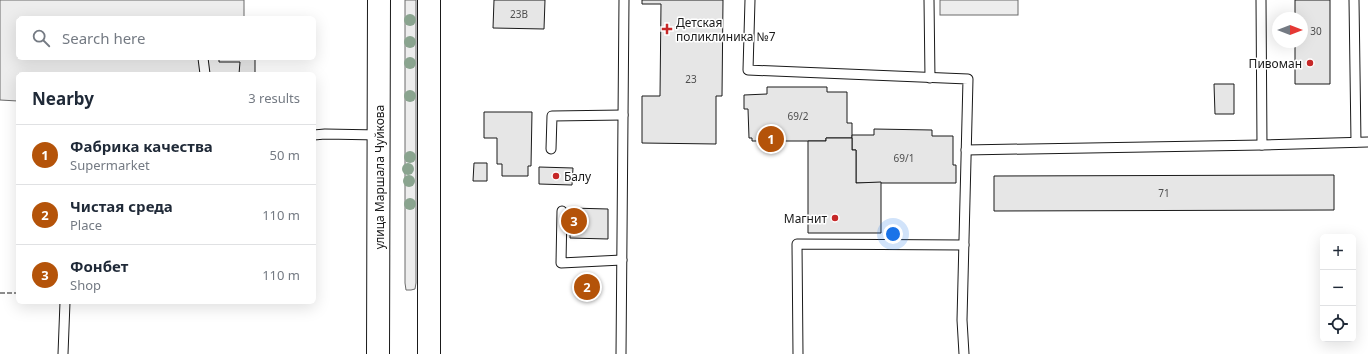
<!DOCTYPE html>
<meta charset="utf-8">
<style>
body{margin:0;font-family:"Noto Sans",sans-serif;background:#f6f6f7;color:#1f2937}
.controls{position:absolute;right:12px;bottom:12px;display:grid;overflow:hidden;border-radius:6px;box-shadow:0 4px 16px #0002}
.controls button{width:36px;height:36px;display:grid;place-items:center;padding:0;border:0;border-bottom:1px solid #e0e1e3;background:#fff;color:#1f2937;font:20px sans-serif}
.compass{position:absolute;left:1272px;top:12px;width:36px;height:36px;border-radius:50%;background:#fff;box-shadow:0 4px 16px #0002;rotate:90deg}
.you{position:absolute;left:893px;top:234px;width:14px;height:14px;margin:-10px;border:3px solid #fff;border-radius:50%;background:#1a73e8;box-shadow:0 0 0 6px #1a73e833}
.badge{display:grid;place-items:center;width:26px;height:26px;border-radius:50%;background:#b45309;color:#fff;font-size:13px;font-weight:700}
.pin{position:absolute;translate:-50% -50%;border:2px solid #fff;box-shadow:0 1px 4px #0006}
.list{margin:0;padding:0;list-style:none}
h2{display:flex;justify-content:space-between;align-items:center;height:52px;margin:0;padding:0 16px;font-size:17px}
h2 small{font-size:13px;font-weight:400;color:#747a83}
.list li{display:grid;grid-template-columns:26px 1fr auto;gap:12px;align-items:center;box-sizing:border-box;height:60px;padding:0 16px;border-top:1px solid #e0e1e3}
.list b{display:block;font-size:15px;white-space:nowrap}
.list p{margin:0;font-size:13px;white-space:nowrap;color:#747a83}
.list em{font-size:13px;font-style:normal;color:#747a83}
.icon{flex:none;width:22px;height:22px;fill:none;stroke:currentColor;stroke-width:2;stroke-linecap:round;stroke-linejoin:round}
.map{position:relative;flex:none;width:1368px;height:354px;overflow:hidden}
.search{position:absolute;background:#fff;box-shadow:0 4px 16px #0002;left:16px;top:16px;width:300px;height:44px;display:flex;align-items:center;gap:10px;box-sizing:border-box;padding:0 14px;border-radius:6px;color:#747a83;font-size:15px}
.panel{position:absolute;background:#fff;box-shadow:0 4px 16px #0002;left:16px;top:72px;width:300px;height:232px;border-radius:6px}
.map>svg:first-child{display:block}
</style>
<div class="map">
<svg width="1368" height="354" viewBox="0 0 1368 354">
<rect width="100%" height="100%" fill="#fff"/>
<g fill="#ededed" stroke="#6a6a6a">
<path d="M0,0h244v18h-226v40h228l1,16h-229v27l-18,-1z"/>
<path d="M405,0h11v283l-1,6 -4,1h-5l-1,-7z"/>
<rect x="940" y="0" width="78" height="15"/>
</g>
<g fill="#e6e6e6" stroke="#1a1a1a">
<path d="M494,0h51l-1,29 -51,-1z"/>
<path d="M642,0h81l-1,96h-6v48l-74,-1v-47h18l1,-92h-19z"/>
<path d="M1295,0h35v84h-35v-42h7v-24h-7z"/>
<path d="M219,58h36v16h-16l1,-12h-21z"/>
<path d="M1214,84h20v30h-19z"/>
<path d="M767,87h60v5h20v31h5v15h-26v3h-74v-3h-3l-1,-29h-4v-14l23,-1z"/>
<path d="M484,112h48l-1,54h-3v10h-26v-12h-5v-26h-13z"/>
<path d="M874,129l58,1v6h21v29h3v18h-100v-33h-4v-15h22z"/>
<path d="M826,138h26v12h4v33l25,-1v51h-73v-92h18z"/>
<path d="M474,163h13v18h-14z"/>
<path d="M539,167l34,1 -1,17 -33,-1z"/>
<path d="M1334,175v35l-340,1v-35z"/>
<path d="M571,208l37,1v30l-38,-1z"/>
<path d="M598,280v12l-23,1v-12z"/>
</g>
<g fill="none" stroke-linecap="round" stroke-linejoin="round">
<g stroke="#1a1a1a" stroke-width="11">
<g id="lane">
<path d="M750,0l-2,70 220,9 -6,241 2,34"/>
<path d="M929,0l1,78"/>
<path d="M1261,0l1,145"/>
<path d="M1354,0l2,142"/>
<path d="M203,58l2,16"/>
<path d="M314,135l11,-1 54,1"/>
<path d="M551,149l1,-33 71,-1"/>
<path d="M966,150l296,-5 106,-3"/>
<path d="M562,211l-1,52 61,-3"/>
<path d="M63,354l2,-52"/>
<path d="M621,354l3,-354"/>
<path d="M798,354l-1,-110 167,1"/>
</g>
</g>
<g stroke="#1a1a1a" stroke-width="24">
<g id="secondary">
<path d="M378,354l1,-354"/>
<path d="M429,354v-354"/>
</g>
</g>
<use href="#lane" stroke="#fff" stroke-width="9"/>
<use href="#secondary" stroke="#fff" stroke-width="22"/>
<path stroke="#1a1a1a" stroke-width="1" stroke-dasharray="5 2" stroke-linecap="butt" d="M0,293h18"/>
</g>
<g fill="#8aa48f">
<circle cx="410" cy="20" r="6"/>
<circle cx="410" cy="42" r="6"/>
<circle cx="410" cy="63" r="6"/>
<circle cx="410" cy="96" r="6"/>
<circle cx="410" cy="157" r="6"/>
<circle cx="408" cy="169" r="6"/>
<circle cx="409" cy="181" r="6"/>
<circle cx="410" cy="204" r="6"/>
</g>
<g fill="#c62828" stroke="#fff" stroke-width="1.5">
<path d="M665 23h4v4h4v4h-4v4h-4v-4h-4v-4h4z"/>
<circle cx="1310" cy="63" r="4"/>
<circle cx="556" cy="176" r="4"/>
<circle cx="835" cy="218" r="4"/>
</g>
<g text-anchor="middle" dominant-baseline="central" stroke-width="3" stroke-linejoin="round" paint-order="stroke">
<g font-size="10" fill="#4d4d4d">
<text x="519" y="14">23В</text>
<text x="1316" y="31">30</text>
<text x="691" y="79">23</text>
<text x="798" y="116">69/2</text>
<text x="904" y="158">69/1</text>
<text x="1164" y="193">71</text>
</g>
<g font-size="12" fill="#1a1a1a" stroke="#fff" text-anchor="start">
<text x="676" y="22">Детская<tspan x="676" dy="14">поликлиника №7</tspan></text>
<text x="1302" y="63" text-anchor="end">Пивоман</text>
<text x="564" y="176">Балу</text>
<text x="827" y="218" text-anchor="end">Магнит</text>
</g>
<g font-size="12" fill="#1a1a1a" stroke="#fff">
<text transform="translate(379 177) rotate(-90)">улица Маршала Чуйкова</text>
</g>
</g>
</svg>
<div class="controls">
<button>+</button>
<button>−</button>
<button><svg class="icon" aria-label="locate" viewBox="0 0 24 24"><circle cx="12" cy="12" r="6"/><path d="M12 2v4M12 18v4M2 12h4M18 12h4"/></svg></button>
</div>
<svg class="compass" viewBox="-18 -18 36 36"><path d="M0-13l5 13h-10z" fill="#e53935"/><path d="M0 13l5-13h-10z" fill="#747a83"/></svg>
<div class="you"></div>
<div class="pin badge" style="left:771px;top:139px">1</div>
<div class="pin badge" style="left:587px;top:287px">2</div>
<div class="pin badge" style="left:574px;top:221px">3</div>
<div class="search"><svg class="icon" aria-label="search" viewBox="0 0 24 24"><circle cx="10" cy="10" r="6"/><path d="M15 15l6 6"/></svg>Search here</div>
<section class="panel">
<h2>Nearby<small>3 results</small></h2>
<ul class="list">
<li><span class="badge">1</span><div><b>Фабрика качества</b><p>Supermarket</p></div><em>50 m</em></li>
<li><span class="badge">2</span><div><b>Чистая среда</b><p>Place</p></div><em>110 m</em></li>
<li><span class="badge">3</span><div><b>Фонбет</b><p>Shop</p></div><em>110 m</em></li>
</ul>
</section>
</div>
